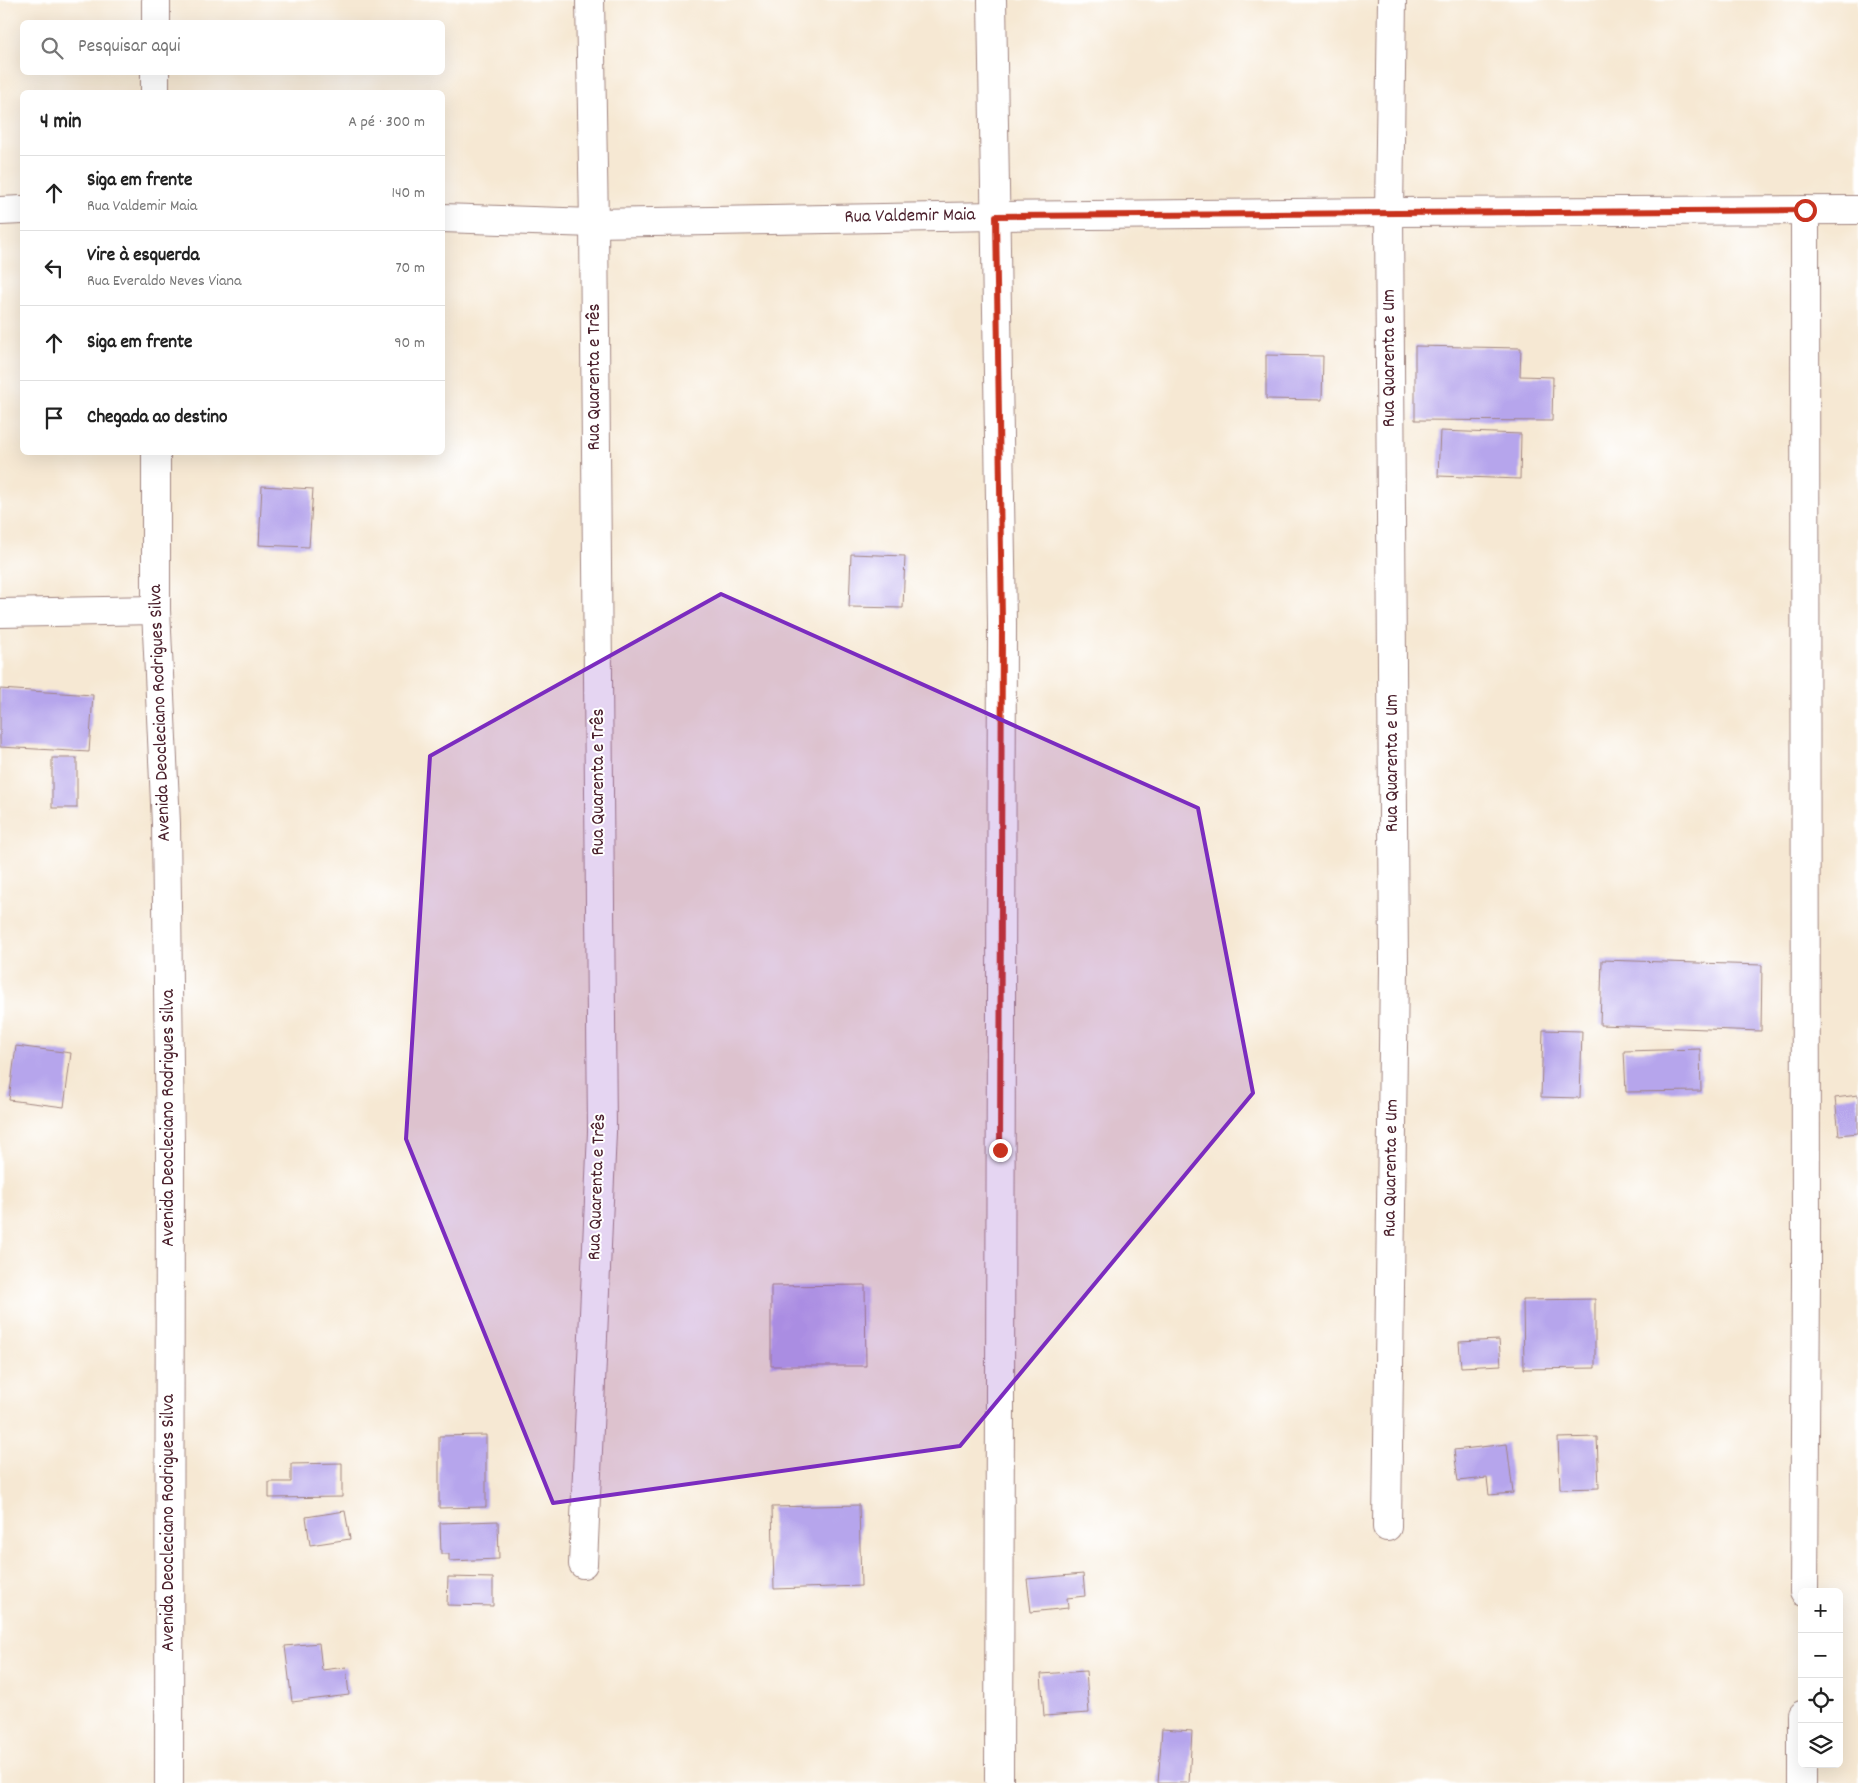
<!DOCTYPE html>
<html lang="pt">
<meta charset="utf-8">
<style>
body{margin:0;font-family:Dekko,sans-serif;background:#f6f6f6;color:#222}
.controls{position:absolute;right:15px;bottom:15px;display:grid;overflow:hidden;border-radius:8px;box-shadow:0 5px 20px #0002}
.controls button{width:45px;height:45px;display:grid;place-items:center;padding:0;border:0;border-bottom:1px solid #e0e0e0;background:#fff;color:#222;font:25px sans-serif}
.stop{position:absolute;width:15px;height:15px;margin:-11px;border:4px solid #c8321e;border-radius:50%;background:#fff}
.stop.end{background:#c8321e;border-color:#fff;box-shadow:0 1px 5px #0008}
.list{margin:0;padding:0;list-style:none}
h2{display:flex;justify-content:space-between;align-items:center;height:65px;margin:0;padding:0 20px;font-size:21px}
h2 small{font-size:16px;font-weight:400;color:#767676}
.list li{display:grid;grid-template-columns:32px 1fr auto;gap:15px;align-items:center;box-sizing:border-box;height:75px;padding:0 20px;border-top:1px solid #e0e0e0}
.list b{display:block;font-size:19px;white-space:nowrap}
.list p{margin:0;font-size:16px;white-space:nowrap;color:#767676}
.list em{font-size:16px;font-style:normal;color:#767676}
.icon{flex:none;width:28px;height:28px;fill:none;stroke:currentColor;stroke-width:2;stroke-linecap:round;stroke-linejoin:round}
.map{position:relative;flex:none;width:1858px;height:1783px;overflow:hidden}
.search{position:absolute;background:#fff;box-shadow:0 5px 20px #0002;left:20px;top:20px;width:425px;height:55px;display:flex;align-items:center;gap:12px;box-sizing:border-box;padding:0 18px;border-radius:8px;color:#767676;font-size:19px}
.panel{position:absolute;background:#fff;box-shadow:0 5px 20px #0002;left:20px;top:90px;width:425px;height:365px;border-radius:8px}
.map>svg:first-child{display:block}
</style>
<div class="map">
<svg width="1858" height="1783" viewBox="0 0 1858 1783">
<rect width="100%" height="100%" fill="#fff"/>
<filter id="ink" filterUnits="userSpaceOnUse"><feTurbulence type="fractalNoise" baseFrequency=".02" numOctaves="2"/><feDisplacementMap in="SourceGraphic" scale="10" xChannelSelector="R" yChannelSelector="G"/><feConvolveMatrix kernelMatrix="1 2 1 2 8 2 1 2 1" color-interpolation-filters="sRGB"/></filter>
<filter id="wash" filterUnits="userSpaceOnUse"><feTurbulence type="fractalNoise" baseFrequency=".0096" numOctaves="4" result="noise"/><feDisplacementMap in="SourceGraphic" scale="20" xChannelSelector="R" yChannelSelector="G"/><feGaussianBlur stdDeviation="1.12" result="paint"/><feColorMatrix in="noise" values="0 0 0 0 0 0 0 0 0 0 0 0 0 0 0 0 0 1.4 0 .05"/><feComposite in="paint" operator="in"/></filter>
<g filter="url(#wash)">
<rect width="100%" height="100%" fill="#f6e8d3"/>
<g id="blocks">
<g fill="#b6a5ec">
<path d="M1415,346l106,2 -1,28 33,1 -1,44 -137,-1z"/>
<path d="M1266,355l57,1 -1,44 -56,-1z"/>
<path d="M1440,431l81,3 -1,45 -82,-3z"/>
<path d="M262,486l51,3 -4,58 -50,-2z"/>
<path d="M851,554l54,2 -2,52 -54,-1z"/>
<path d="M0,689l93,6 -4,57 -89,-5z"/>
<rect x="52" y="758" width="25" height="50"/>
<path d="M1602,960l160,5 -1,66 -161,-6z"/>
<path d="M1543,1030l39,1 -2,67 -39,-1z"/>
<path d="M16,1046l55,7 -7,54 -55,-7z"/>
<path d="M1700,1049l1,42 -75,1 -2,-41z"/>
<path d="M1858,1095v38l-19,2 -4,-37z"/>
<path d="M865,1285l1,81h-95v-80z"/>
<path d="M1595,1299v69l-71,1 -1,-69z"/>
<path d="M1499,1340l2,25 -40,2 -2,-25z"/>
<path d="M486,1435v72l-47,1v-72z"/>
<path d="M1597,1437l2,51 -39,1 -2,-51z"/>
<path d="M1507,1444l6,49 -24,2 -2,-17 -29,3 -4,-31z"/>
<path d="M342,1463v34l-73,1v-16h22v-18z"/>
<path d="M859,1505l2,81 -87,3 -2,-82z"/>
<path d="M345,1511l5,28 -40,6 -4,-28z"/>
<path d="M498,1521l1,38 -50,2v-7h-8l-1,-31z"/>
<path d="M1083,1574l2,22 -18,2 1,10 -37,4 -4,-33z"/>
<path d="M448,1577l45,1v28l-46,-1z"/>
<path d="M319,1643l3,27 24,-3 3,28 -57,7 -7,-56z"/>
<path d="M1086,1671l3,42 -45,3 -3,-42z"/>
<path d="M1162,1729l30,2 -3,52h-31z"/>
</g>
</g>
</g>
<g filter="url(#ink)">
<use href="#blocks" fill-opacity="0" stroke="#a0847f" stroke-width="1"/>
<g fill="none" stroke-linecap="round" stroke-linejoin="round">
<g stroke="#a0847f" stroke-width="30">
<g id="street">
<path d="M992,0l10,623 -3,1157"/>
<path d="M156,22v-22"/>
<path d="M155,92v-20"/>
<path d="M0,211l22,-1"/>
<path d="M442,218l152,5 402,-7 393,-4 469,-2"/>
<path d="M156,452v158l10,214 4,321 -1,638"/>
<path d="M0,613l156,-3"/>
<path d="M1387,1527l7,-560 -5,-755 3,-212"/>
<path d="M583,1564l19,-432 -8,-909 -4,-223"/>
<path d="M1804,1592l2,-314 -1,-1068"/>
<path d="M1802,1783v-68"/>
</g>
</g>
<use href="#street" stroke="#fff" stroke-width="28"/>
</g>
</g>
<g fill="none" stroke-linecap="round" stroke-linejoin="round" filter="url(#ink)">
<path stroke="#c8321e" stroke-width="6" d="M1000,1150l2,-528 -6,-406 809,-6"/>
</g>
<path fill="#7b2cbf" fill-opacity="0.2" stroke="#7b2cbf" stroke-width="4" stroke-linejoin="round" d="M721,594l477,214 55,285 -293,353 -407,57 -147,-364 24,-383z"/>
<g text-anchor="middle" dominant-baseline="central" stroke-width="4" stroke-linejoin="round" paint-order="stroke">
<g font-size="19" fill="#4a1f2b" stroke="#fff">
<text transform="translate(910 217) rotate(-1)">Rua Valdemir Maia</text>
<text transform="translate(1390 358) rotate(-90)">Rua Quarenta e Um</text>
<text transform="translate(595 377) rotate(-90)">Rua Quarenta e Três</text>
<text transform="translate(161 713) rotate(-92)">Avenida Deocleciano Rodrigues Silva</text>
<text transform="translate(1393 763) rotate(-90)">Rua Quarenta e Um</text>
<text transform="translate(599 782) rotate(-90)">Rua Quarenta e Três</text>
<text transform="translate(169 1118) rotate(-90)">Avenida Deocleciano Rodrigues Silva</text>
<text transform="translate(1392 1168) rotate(-89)">Rua Quarenta e Um</text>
<text transform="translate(598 1187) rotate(-88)">Rua Quarenta e Três</text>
<text transform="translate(169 1523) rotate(-90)">Avenida Deocleciano Rodrigues Silva</text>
</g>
</g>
</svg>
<div class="controls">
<button>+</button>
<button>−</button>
<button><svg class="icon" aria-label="locate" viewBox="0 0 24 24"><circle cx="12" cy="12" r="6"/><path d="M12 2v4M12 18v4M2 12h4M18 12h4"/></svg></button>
<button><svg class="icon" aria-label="layers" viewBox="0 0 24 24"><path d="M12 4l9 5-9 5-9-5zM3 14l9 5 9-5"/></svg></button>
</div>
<div class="stop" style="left:1805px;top:210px"></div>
<div class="stop end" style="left:1000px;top:1150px"></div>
<div class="search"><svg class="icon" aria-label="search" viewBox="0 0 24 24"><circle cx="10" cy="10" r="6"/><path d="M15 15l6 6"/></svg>Pesquisar aqui</div>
<section class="panel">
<h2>4 min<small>A pé · 300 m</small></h2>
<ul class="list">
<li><svg class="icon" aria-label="ahead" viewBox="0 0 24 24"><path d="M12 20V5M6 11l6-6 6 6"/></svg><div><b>Siga em frente</b><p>Rua Valdemir Maia</p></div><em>140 m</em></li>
<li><svg class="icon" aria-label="left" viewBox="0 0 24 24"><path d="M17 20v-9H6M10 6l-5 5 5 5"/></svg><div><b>Vire à esquerda</b><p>Rua Everaldo Neves Viana</p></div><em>70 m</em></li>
<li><svg class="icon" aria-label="ahead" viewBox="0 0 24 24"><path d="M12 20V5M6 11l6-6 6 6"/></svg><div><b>Siga em frente</b></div><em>90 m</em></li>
<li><svg class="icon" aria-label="arrive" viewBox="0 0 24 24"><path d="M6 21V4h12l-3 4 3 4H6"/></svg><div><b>Chegada ao destino</b></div></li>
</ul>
</section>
</div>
